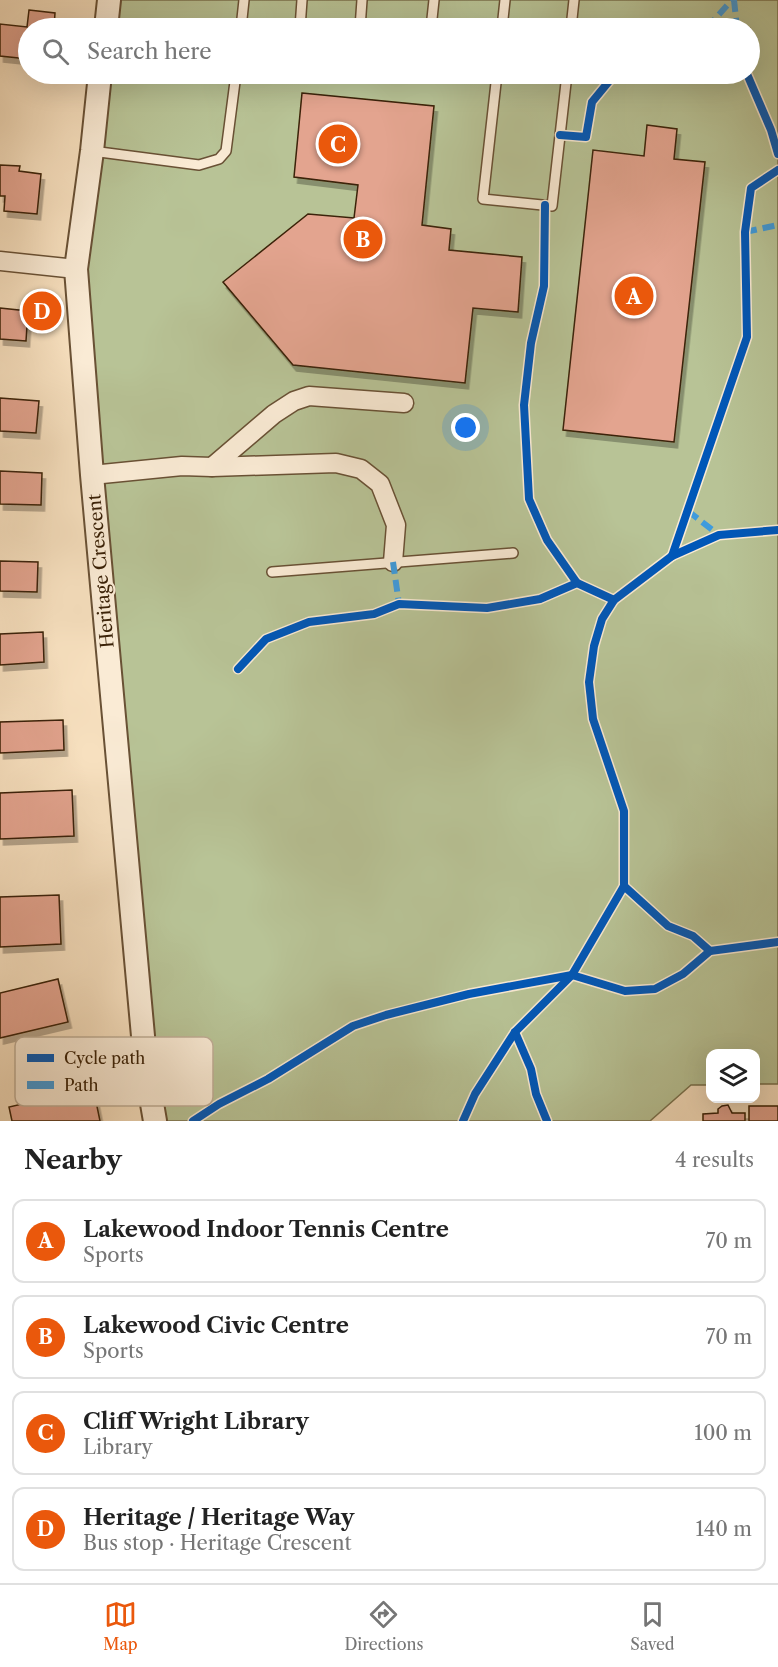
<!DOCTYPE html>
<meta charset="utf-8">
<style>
body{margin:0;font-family:"Libre Caslon Text",serif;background:#f6f6f6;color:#222}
.controls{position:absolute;right:18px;bottom:18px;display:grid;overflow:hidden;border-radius:12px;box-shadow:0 6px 24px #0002}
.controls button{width:54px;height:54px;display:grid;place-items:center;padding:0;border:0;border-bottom:2px solid #e0e0e0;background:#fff;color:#222;font:30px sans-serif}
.you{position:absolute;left:466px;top:428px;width:21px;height:21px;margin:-15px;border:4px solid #fff;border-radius:50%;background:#1a73e8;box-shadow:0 0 0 9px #1a73e833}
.badge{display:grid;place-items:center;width:39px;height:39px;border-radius:50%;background:#ea580c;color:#fff;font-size:20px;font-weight:700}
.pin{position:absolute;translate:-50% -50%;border:3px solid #fff;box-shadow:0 2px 6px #0006}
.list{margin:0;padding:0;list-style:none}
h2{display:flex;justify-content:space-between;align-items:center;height:78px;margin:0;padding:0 24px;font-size:26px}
h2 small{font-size:20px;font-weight:400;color:#767676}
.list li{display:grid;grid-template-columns:39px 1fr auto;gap:18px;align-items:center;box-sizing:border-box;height:84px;margin:0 12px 12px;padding:0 12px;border:2px solid #e0e0e0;border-radius:12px}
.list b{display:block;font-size:22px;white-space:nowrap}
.list p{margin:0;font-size:20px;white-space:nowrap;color:#767676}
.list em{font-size:20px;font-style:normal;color:#767676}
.icon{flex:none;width:33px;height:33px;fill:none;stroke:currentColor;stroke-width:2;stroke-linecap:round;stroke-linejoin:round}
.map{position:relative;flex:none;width:778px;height:1121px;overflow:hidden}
.search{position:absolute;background:#fff;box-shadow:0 6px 24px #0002;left:18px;right:18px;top:18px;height:66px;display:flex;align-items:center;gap:15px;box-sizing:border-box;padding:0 21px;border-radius:33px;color:#767676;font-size:22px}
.sheet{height:462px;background:#fff}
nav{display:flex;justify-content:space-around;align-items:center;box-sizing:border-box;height:84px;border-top:2px solid #e0e0e0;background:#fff;font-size:16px;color:#767676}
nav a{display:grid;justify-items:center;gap:3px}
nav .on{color:#ea580c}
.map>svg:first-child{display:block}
</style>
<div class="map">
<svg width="778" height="1121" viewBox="0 0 778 1121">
<defs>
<filter id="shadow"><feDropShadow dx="3.5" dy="6" stdDeviation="0" flood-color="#0004"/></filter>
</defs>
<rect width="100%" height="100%" fill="#f7e0bf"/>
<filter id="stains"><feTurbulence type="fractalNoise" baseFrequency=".00333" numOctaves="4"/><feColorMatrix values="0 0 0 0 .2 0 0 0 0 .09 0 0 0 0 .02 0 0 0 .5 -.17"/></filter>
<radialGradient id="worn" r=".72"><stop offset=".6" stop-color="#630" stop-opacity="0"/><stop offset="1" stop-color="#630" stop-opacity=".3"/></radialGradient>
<path fill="#b8c396" stroke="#79724e" stroke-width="1.5" d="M109,0h669v1084h-22v-30h-46v31h-19l-41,36h-490l-84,-852 24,-195h650v-46h-644z"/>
<g fill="#e3a48f" stroke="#3a2107" stroke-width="1.5" filter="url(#shadow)">
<path d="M29,10l26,3 -1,15h-26v31l-28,-3v-32l27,3z"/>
<path d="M302,93l132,13 -12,119 29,4 -2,21 73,7 -4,55 -45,-4 -8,75 -172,-18 -70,-83 85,-68 46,4 4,-33 -64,-8z"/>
<path d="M647,125l30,4 -3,30 31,3 -31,280 -111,-12 30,-280 51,6z"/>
<path d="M0,165l20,1 -1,5 22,3 -4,40 -33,-3 1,-15h-5z"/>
<path d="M0,308l28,3 -2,30 -26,-2z"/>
<path d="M0,398l39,3 -3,32 -36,-2z"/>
<path d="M0,471l42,2 -1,32 -41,-1z"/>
<path d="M0,561l38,1 -1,30 -37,-1z"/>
<path d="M43,632l1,30 -44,3v-31z"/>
<path d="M63,720l1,30 -64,3v-31z"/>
<path d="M72,790l2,46 -74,3v-46z"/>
<path d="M59,895l2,49 -61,3v-50z"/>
<path d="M58,979l10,43 -68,16v-45z"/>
<path d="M70,1086l1,6 22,-5 7,34h-88l-3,-14 22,-5 -2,-7z"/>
<path d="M728,1105l4,8h13v8h-42v-7l15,-1v-4l4,-3z"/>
<rect x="749" y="1106" width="29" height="15"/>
</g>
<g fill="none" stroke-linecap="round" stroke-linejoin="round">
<g stroke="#695135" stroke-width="12">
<g id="service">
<path d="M241,28l3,-28"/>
<path d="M300,28l2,-28"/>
<path d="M360,28l2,-28"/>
<path d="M431,28l3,-28"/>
<path d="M502,28l3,-28"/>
<path d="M571,28l3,-28"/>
<path d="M497,74l-14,125 69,7 15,-132"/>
<path d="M92,151l107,14 20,-6 7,-8 10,-77"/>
<path d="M272,572l241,-19"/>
</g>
</g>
<g stroke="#695135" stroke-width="21">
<g id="minor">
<path d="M0,261l76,8"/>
<path d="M212,467l124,-4 25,6 19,15 16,41 -3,37"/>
<path d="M92,475l90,-9 30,1 62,-53 20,-13 15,-5 95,7"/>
</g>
</g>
<g stroke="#695135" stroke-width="26">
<g id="tertiary">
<path d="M106,28l3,-28"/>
<path d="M100,74l-8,77 -16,118 16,206 54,594 9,52"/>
</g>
</g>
<use href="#service" stroke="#faebd5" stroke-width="9"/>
<use href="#minor" stroke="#faebd5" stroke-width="18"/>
<use href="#tertiary" stroke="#faebd5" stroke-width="22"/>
<g stroke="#3e9bdd" stroke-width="6" stroke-dasharray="12 6" stroke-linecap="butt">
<path d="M734,0l3,28"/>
<path d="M707,28l25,-28"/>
<path d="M745,232l33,-7"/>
<path d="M688,511l31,24"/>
<path d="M393,562l6,42"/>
</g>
<g stroke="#faebd5" stroke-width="11">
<g id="cycleway">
<path d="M747,74l24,56 7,24"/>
<path d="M560,135l26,2 6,-35 23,-28"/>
<path d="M545,205l-1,81 -13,57 -7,62 5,94 18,41 30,43"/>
<path d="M672,556l47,-21 59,-5"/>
<path d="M238,669l28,-30 43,-17 65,-8 25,-10 88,4 53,-9 37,-16 37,17"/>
<path d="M624,886l44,40 25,10 17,15"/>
<path d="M515,1032l16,37 5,25 11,27"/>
<path d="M193,1121l26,-17 49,-25 85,-53 33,-11 83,-21 103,-19 53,16 30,-2 28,-15 27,-23 68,-9"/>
<path d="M463,1121l12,-27 40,-62 57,-57 52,-89v-75l-31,-92 -4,-37 5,-36 8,-27 12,-19 58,-44 75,-219 -2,-105 6,-44 27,-18"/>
</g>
</g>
<use href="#cycleway" stroke="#0057b8" stroke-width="8"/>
</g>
<g text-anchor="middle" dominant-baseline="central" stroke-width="4.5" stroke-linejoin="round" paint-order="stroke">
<g font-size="18" fill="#3a2107" stroke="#faebd5">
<text transform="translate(101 571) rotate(-95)">Heritage Crescent</text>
</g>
</g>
<rect x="15" y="1037" width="198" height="69" rx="9" fill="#faebd5" stroke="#c0ae97" stroke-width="1.5"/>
<rect x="27" y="1054" width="27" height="8" fill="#0057b8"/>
<rect x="27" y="1081" width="27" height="8" fill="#3e9bdd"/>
<g font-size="16" fill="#3a2107">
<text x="64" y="1064">Cycle path</text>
<text x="64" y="1091">Path</text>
</g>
<rect width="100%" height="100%" filter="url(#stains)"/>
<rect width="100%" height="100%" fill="url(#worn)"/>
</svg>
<div class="controls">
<button><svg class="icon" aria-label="layers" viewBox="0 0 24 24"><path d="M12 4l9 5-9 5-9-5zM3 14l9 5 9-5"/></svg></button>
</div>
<div class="you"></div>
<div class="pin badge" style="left:634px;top:296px">A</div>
<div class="pin badge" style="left:363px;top:239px">B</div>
<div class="pin badge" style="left:338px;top:144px">C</div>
<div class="pin badge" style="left:42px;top:311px">D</div>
<div class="search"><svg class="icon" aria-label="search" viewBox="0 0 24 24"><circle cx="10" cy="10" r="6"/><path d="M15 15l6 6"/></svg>Search here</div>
</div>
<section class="sheet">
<h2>Nearby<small>4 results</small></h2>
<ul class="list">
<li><span class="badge">A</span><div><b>Lakewood Indoor Tennis Centre</b><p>Sports</p></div><em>70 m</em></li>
<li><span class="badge">B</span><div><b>Lakewood Civic Centre</b><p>Sports</p></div><em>70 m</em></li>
<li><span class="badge">C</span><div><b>Cliff Wright Library</b><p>Library</p></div><em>100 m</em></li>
<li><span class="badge">D</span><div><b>Heritage / Heritage Way</b><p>Bus stop · Heritage Crescent</p></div><em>140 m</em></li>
</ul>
</section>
<nav>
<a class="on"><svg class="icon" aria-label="map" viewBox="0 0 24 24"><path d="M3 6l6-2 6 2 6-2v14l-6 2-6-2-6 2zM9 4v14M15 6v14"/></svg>Map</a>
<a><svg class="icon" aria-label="directions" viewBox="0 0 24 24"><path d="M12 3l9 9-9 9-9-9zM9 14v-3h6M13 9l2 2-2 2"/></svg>Directions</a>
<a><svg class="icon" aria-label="saved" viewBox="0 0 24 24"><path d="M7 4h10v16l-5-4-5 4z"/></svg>Saved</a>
</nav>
